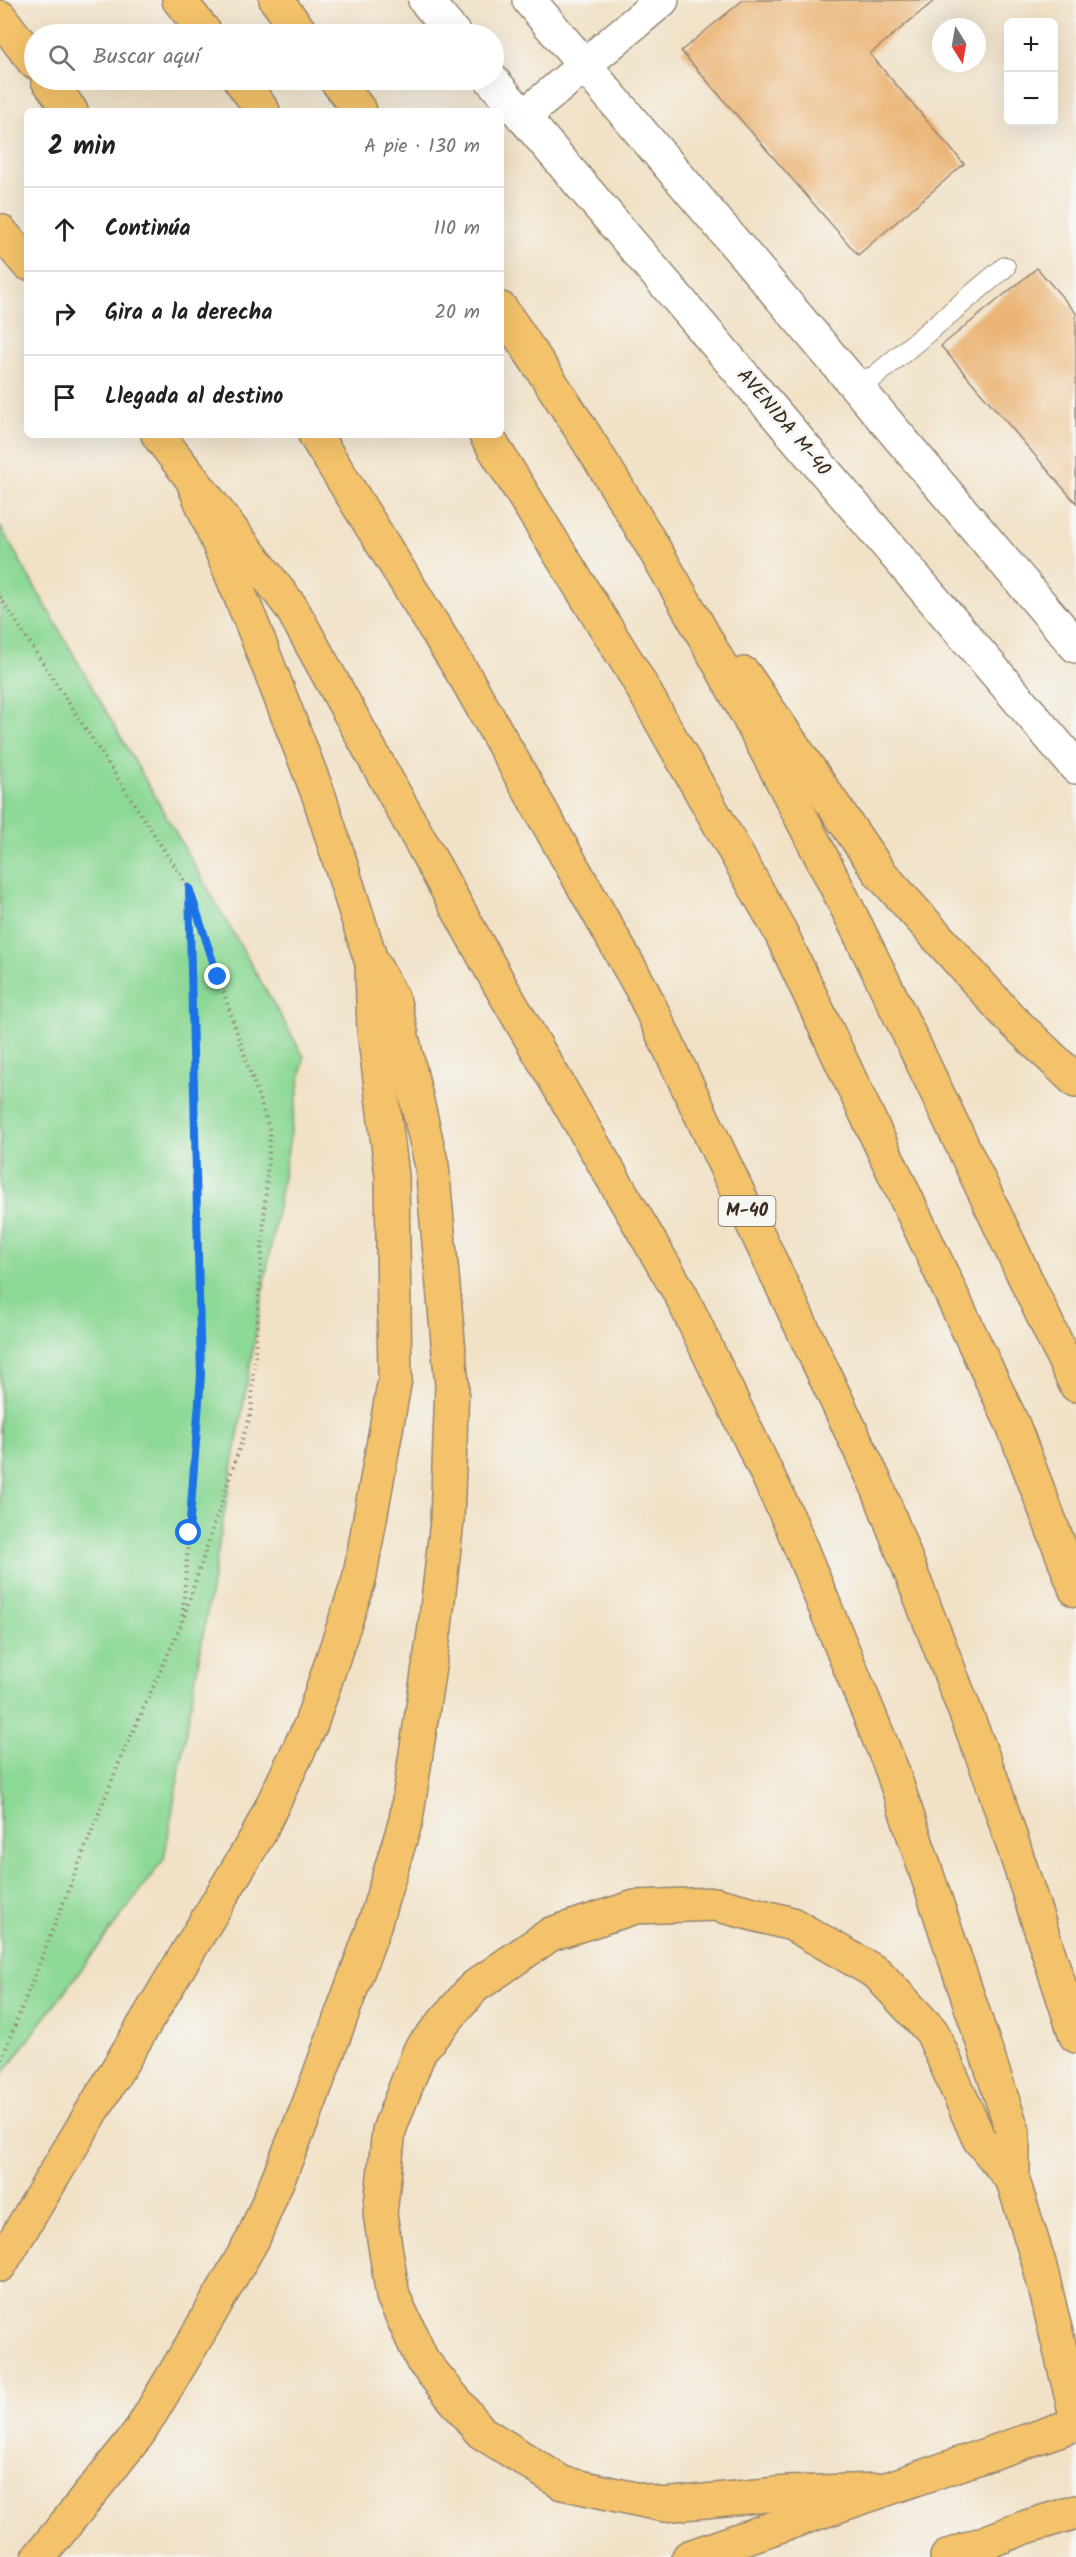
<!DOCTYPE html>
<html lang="es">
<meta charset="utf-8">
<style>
body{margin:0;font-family:Kalam,sans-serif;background:#f2f2f2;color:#202124}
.controls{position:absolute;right:18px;top:18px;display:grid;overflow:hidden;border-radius:9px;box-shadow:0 6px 24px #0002}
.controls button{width:54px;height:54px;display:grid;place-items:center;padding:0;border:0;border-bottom:2px solid #e0e0e0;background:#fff;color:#202124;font:30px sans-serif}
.compass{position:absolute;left:932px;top:18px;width:54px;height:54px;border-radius:50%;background:#fff;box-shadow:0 6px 24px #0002;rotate:169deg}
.stop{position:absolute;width:18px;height:18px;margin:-14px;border:4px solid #1a73e8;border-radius:50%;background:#fff}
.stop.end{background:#1a73e8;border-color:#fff;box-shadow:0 2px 6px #0008}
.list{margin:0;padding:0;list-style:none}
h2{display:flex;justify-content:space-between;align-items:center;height:78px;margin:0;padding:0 24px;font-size:26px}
h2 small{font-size:20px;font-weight:400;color:#757577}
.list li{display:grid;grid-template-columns:39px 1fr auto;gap:18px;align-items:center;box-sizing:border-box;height:84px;padding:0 24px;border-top:2px solid #e0e0e0}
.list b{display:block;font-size:22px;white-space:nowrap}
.list em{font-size:20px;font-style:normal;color:#757577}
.icon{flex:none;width:33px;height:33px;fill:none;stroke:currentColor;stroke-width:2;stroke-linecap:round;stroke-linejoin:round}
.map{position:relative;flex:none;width:1076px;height:2557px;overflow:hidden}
.search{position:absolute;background:#fff;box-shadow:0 6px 24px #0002;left:24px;top:24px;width:480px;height:66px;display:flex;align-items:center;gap:15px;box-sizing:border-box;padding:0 21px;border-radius:33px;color:#757577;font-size:22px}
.panel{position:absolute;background:#fff;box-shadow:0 6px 24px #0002;left:24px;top:108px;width:480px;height:330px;border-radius:9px}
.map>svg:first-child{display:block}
</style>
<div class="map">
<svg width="1076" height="2557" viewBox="0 0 1076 2557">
<rect width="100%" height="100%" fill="#f6f6f2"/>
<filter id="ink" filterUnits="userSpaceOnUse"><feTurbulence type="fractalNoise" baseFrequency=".0167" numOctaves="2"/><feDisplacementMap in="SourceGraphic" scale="12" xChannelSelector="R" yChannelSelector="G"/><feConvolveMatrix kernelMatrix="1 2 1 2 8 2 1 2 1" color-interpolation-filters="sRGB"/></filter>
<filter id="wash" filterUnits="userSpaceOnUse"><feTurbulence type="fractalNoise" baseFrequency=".008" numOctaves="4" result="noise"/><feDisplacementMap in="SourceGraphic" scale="24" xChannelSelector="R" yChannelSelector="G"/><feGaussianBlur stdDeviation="1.35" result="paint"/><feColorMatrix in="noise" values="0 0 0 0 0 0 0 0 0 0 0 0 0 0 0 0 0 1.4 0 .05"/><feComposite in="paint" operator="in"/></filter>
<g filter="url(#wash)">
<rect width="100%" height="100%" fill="#f1e1c6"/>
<path fill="#8cd895" stroke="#64815a" stroke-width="1.5" d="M0,526l304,531 -140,802 -164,219z"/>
<g id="blocks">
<g fill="#ebb475">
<path d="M743,0h192l-65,54 94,110 -106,91 -177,-204z"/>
<path d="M1037,268l39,45v190l-135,-157z"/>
</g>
</g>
</g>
<g filter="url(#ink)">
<use href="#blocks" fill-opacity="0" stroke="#968672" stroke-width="1.5"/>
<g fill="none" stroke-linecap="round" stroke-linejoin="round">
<g stroke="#968672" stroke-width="22">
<path id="lane" d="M853,382l21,-5 131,-110"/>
</g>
<g stroke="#968672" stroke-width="36">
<g id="street">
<path d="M425,0l29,34"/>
<path d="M529,0l547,646"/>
<path d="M492,80l584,687"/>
<path d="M523,117l139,-117"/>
</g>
</g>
<g stroke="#968672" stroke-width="36">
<g id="highway">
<path d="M179,0l27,34"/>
<path d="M276,0l26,34"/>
<path d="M0,17l34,45"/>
<path d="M48,80l23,31"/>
<path d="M240,80l23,31"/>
<path d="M336,80l24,31"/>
<path d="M0,231l27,32"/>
<path d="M501,309c233,334 400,710 575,1076"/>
<path d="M158,435l133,172 210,380 180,308 110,229 101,246 121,362v49l26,82 37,152"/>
<path d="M315,435l152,245 174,308 237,500 113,290 85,258"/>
<path d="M486,435l148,238 146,258 233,494 63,165"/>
<path d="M744,674l136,199 130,145 66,63"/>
<path d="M0,2265l258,-430 53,-111 48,-144 36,-201 -3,-203 -18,-145 -2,-60"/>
<path d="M880,2490l-92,3 -125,12 -101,-22 -81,-51 -59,-72 -29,-64 -13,-82 9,-84 31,-80 54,-63 77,-53 84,-27 80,-3 77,20 85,49 55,59 47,107 34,42"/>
<path d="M39,2557l100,-124 58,-97 56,-97 54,-130 65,-177 34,-112 29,-193 12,-106 5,-136 -20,-219 -38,-164 -23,-42 -52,-164 -67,-172 -58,-140"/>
<path d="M689,2557l387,-133"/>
<path d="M947,2557l79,-30 50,-15"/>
</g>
</g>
<g stroke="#968672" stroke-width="4" stroke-dasharray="1.5 4.5" stroke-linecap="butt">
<path d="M0,597l189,291 12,487 -19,248 -62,137 -120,303"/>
<path d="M184,1616l67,-203 19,-282 -80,-239"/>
</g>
<use href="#lane" stroke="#fff" stroke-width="20"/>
<use href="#street" stroke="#fff" stroke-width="33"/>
<use href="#highway" stroke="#f3c26a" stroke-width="33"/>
</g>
</g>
<g fill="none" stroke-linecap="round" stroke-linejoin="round" filter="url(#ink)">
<path stroke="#1a73e8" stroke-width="8" d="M189,1533l12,-158 -12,-487 29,89"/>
</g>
<g text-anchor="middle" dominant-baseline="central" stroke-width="6" stroke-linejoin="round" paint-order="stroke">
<rect fill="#f6f6f2" stroke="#73675e" stroke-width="1.5" x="718.5" y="1196" width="57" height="30" rx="4.5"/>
<g font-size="18" font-weight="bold" fill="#3b2a1e">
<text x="747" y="1211">M-40</text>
</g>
<g font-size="20" fill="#3b2a1e" stroke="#f6f6f2">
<text transform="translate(783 423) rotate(50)">AVENIDA M-40</text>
</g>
</g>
</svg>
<div class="controls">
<button>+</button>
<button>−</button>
</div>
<svg class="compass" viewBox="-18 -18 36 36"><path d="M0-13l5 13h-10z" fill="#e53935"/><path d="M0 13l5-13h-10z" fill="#757577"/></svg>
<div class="stop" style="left:189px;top:1533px"></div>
<div class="stop end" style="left:218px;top:977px"></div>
<div class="search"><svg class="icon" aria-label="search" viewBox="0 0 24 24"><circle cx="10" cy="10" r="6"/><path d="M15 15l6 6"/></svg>Buscar aquí</div>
<section class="panel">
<h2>2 min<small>A pie · 130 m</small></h2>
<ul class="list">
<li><svg class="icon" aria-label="ahead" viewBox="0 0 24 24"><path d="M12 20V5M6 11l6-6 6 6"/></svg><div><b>Continúa</b></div><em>110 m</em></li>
<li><svg class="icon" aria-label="right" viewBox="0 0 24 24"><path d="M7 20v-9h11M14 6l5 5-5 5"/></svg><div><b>Gira a la derecha</b></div><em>20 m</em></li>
<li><svg class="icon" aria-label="arrive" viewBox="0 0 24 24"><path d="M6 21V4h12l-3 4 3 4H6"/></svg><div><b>Llegada al destino</b></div></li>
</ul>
</section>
</div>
